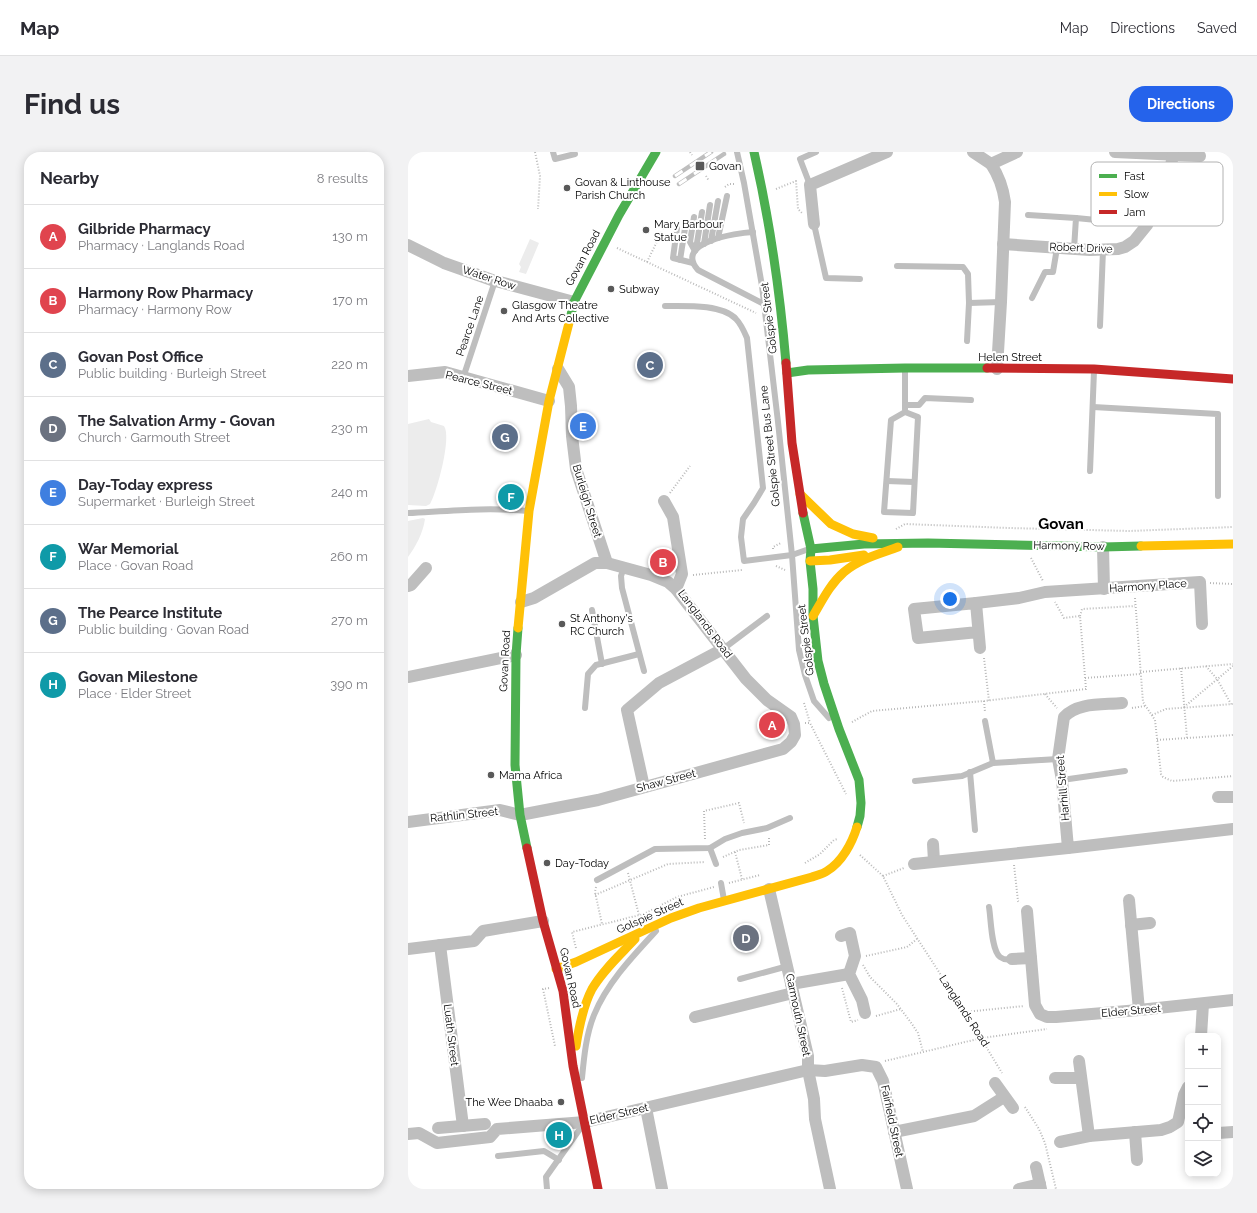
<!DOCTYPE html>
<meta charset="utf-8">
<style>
body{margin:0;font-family:Raleway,sans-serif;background:#f2f2f3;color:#2b2b33}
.controls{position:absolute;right:12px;bottom:12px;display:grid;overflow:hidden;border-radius:8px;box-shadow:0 2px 10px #0003}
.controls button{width:36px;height:36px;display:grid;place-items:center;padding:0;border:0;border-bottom:1px solid #e1e1e2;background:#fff;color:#2b2b33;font:20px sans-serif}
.you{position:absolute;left:542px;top:447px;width:14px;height:14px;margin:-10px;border:3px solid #fff;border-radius:50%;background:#1a73e8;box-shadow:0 0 0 6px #1a73e833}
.badge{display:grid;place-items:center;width:26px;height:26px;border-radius:50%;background:#2563eb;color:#fff;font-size:13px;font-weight:700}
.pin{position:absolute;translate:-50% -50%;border:2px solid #fff;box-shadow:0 1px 4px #0006}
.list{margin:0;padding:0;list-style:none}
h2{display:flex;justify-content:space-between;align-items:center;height:52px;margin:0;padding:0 16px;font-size:17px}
h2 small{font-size:13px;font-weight:400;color:#7c7c81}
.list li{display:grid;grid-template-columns:26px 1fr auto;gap:12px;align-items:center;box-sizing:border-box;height:64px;padding:0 16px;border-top:1px solid #e1e1e2}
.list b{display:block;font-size:15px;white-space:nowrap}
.list p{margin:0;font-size:13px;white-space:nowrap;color:#7c7c81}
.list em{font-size:13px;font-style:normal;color:#7c7c81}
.icon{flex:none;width:22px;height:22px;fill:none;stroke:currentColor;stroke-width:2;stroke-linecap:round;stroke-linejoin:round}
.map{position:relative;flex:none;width:825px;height:1037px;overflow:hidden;border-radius:16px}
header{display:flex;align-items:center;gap:24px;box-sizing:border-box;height:56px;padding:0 20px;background:#fff;border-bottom:1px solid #e1e1e2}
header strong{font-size:19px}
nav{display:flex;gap:22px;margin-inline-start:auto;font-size:14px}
.intro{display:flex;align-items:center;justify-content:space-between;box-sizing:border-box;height:96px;padding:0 24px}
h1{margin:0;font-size:28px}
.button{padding:10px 18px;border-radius:16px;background:#2563eb;color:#fff;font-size:14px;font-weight:700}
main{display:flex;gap:24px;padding:0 24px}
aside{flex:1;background:#fff;border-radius:16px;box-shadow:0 2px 10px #0003}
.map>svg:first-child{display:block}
</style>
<header>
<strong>Map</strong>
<nav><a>Map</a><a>Directions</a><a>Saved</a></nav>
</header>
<div class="intro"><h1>Find us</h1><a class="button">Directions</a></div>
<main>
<aside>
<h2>Nearby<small>8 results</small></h2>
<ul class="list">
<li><span class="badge" style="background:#e0444e">A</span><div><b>Gilbride Pharmacy</b><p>Pharmacy · Langlands Road</p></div><em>130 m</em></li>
<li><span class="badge" style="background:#e0444e">B</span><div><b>Harmony Row Pharmacy</b><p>Pharmacy · Harmony Row</p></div><em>170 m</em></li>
<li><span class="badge" style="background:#5c6f8a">C</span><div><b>Govan Post Office</b><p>Public building · Burleigh Street</p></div><em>220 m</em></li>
<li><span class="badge" style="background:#6b7280">D</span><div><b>The Salvation Army - Govan</b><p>Church · Garmouth Street</p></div><em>230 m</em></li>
<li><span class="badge" style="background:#3f7fe0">E</span><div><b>Day-Today express</b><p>Supermarket · Burleigh Street</p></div><em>240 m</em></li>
<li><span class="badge" style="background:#0f9aa8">F</span><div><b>War Memorial</b><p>Place · Govan Road</p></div><em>260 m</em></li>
<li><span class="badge" style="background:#5c6f8a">G</span><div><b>The Pearce Institute</b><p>Public building · Govan Road</p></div><em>270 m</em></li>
<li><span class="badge" style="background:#0f9aa8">H</span><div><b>Govan Milestone</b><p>Place · Elder Street</p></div><em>390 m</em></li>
</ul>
</aside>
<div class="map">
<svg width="825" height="1037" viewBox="0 0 825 1037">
<rect width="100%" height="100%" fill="#fff"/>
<g fill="#ececec">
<path d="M122,87l9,4 -13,31 -7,-2 2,-5 -2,-3z"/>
<path d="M21,267l2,3 13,4c8,11 -7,66 -14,78l-4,2 -18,-1v-81z"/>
<path d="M15,366l2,1c-2,14 -9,27 -17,38v-36z"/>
</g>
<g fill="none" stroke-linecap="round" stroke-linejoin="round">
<g stroke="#b9b9b9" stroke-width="2" stroke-dasharray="1 2" stroke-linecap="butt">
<path d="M127,0l5,24 -2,33"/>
<path d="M282,0l2,3"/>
<path d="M298,24l3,5"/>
<path d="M317,35l4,-3h6"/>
<path d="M368,37l20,-8 2,28 4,4"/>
<path d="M209,96l139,65"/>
<path d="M239,110l17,-35 5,-3"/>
<path d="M262,341l20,-27"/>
<path d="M488,377l9,-5 104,4 120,3 104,-4"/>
<path d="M365,397v-2l8,-4"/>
<path d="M623,406l12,23"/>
<path d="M368,414l9,4"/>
<path d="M285,423l49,-5"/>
<path d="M802,431l23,1"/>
<path d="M727,446l8,104 12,18 6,54 2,3 9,4 61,-5"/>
<path d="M672,464l2,-7 53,-3"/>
<path d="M576,506l5,43"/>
<path d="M798,514l11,13 14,25"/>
<path d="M773,516l6,70"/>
<path d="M732,520l93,-8"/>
<path d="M677,526l56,-4"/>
<path d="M637,542l12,14"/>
<path d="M576,549l1,11"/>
<path d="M396,551l6,20"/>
<path d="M776,555l49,-41"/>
<path d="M724,556l13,-2"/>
<path d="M744,563l14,-6 67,-5"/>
<path d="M444,570l20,-11 112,-10 102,-12 -6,-73 -16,2 -9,-16"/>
<path d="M397,571h5l36,71"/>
<path d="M749,588l76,-5"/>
<path d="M297,687l-1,-28 35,-8 5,20"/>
<path d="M327,700l7,27"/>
<path d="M452,703l23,21 19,39 63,97 37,61"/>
<path d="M315,705l16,-7 30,-5v-9"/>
<path d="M397,711l15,-9 14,-14 4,-1"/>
<path d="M606,713l4,36 2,2"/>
<path d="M220,721l11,42"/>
<path d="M475,724l21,-8"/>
<path d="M321,731l31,-8"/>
<path d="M188,735l-1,5 7,32"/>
<path d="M187,743l73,-31 37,-2"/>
<path d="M168,796l-4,-16 72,-18 33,-17 37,-10"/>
<path d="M458,804l41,-9 10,-8"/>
<path d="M455,813l7,12 27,27 15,20 6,9 5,19"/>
<path d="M141,836l-6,1 12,57"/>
<path d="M434,836l9,34 7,-2"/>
<path d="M557,860l59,-6"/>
<path d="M468,864l25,-7"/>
<path d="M477,909l97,-23 65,-9"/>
<path d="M617,955l14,22 6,14 11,46"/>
</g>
<g stroke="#bebebe" stroke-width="6">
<path d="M145,0l2,7 20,-5"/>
<path d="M329,0l7,31 18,103 16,136 14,133 7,95 6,25 9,26 15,17"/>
<path d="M402,33l-10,-26 16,-7"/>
<path d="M620,63l48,3 -2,31"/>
<path d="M286,65l-4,25 5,9"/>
<path d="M668,66l51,5"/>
<path d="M406,72l12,54 34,1"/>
<path d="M269,76l-4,30 20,5"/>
<path d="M345,80c-16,1 -80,10 -55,38l66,34"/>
<path d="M310,86l9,-42"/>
<path d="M303,89l7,-40"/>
<path d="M296,92l6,-39"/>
<path d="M288,97l6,-37"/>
<path d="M272,108l6,-38"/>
<path d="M489,114l66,1 5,7 1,29 32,-1"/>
<path d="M624,146l13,-26h8l4,-24"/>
<path d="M257,154c20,0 57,-2 71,13 5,5 8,12 11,19l16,150 -9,15 -11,16 -2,18 3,24 48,-6 17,-6"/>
<path d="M692,174l3,-76"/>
<path d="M559,189l2,-38"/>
<path d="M497,218v39"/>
<path d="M55,226l32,-97"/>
<path d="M497,253h14l6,-7 46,2"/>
<path d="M685,255l125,7v82"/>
<path d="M497,260l13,5 -5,96 -29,-1 7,-92z"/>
<path d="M682,319l4,-100"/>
<path d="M479,329l27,1"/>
<path d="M0,361c40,-2 80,-6 120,-2"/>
<path d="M216,415l-3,9 1,12 22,83"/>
<path d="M184,458l10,54"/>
<path d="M315,497l44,-33"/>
<path d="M177,556l3,-34 8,-9 43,-11"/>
<path d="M577,569l8,42 65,-4"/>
<path d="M562,620l5,58"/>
<path d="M654,628l63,-9"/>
<path d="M507,629l47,-5 31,-13"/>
<path d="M302,696l6,16"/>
<path d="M189,728l58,-31 55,-1 15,-9 17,-6 25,-5 23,-10"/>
<path d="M313,731l3,17"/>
<path d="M581,755c2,11 2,43 11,50 4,3 8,3 12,2"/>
<path d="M332,827l48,-13"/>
<path d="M174,926c2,-21 4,-43 12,-63 13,-32 39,-59 62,-84"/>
<path d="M90,1004l46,-5 15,9"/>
<path d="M139,1037l-1,-12 36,-51"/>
</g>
<g stroke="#bebebe" stroke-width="12">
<path d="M565,0l18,12 26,-12"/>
<path d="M707,0l85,4"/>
<path d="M583,12c8,12 12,23 14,38l-4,100 -4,67"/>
<path d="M406,72l-4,-39 77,-33"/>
<path d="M595,92l87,6 28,-1 7,-2 9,-6 13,-16 22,-49 4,-21"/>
<path d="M0,93l36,18 48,17 82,22"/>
<path d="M150,217l11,18 2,19 1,30 4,33 31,94"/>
<path d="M0,224l37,-4 104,29"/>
<path d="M256,349l9,16 9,57 -6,15"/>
<path d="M695,395l1,42"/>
<path d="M0,434l3,-1 15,-17"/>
<path d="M568,451l43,-5 26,-6 155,-10 2,42"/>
<path d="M570,480l-60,6 -4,-29 62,-6 4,45"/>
<path d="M0,525l108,-22"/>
<path d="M714,551c-19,2 -44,-1 -58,14l-6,42 4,21 6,68 165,-19"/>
<path d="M236,635l-17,-77 32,-27 64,-34"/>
<path d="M810,645h15"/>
<path d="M0,670l92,-12 20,5 78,-15 185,-51 8,-7 4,-7 -1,-11 -3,-7 -24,-17 -21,-21 -70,-90 -8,-7 -17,-7 -44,-12h-12l-61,35 -13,4"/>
<path d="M525,692l1,17"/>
<path d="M506,712l154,-16"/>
<path d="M361,737l39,167v14l6,29 1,20 15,70"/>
<path d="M721,748l10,110"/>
<path d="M619,759l8,94 5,9 7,3h9l83,-7 94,-10"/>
<path d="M723,773l19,-2"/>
<path d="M433,784l9,-3 5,23 -6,18 13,26 3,13"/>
<path d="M32,793l23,181"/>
<path d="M0,797l66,-8 9,-10 60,-10"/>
<path d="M604,807l19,-1"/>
<path d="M383,832l58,-10"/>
<path d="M287,865l98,-24"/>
<path d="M793,884l2,-32"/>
<path d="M671,909l10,75"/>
<path d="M647,926h25"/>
<path d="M587,931l18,25"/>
<path d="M238,956l16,81"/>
<path d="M30,976l47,-4"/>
<path d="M486,980l80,-16 30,-19"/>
<path d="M727,980l2,28"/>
<path d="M810,981l15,-1"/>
<path d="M0,982l11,-1 18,10 53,-6 7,-8 88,-7 223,-52 17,1 37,-6 14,2 7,14 24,108"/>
<path d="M652,990l29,-6 72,-6 9,-3 8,-5 6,-27 4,-8"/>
<path d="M628,1015l5,22"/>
<path d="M611,1037l21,-5"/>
</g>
<g stroke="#4caf50" stroke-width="9">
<path d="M346,0c16,70 26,140 32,211"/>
<path d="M162,167l4,-17 45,-87 37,-63"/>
<path d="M379,221l21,-3 97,-2h82"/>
<path d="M395,361l8,36 -1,12 3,28v27l5,45 6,23 15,45 20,51 2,23 -1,13 -3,11"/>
<path d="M403,397l53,-5 64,-1 175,4 38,-1"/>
<path d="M110,476l-2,27 -1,110 5,50 7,33"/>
</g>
<g stroke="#ffc107" stroke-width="9">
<path d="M392,342l31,30 22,10 20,4"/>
<path d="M733,394l92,-2"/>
<path d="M402,409l20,-1 34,-5"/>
<path d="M405,464c9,-15 17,-32 31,-44 15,-13 35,-18 54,-25"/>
<path d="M110,476l11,-117 20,-110 21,-82"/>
<path d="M148,817l20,-7 95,-44 28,-10 113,-31c5,-2 11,-3 15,-6 15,-9 25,-28 30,-44"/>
<path d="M168,894c3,-19 7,-40 16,-57 11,-19 28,-34 43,-50"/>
</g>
<g stroke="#c62828" stroke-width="9">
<path d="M378,211l6,80 11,70"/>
<path d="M579,216l107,1 139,10"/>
<path d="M119,696l16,73 20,70 10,75 25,123"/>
</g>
<g stroke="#bebebe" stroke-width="4.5">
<g id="rail">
<path d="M267,24l36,-24"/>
<path d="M271,32l45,-30"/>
</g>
</g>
<use href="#rail" stroke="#fff" stroke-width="3" stroke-dasharray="9" stroke-linecap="butt"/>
</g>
<g fill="#595959" stroke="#fff" stroke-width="1.5">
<rect x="287" y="9" width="10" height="10" rx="2"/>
<circle cx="159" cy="36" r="4"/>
<circle cx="238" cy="78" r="4"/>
<circle cx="203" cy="137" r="4"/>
<circle cx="96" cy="159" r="4"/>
<circle cx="154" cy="472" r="4"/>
<circle cx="83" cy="623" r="4"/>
<circle cx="139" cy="711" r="4"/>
<circle cx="153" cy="950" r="4"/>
</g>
<g text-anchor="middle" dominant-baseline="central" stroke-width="4" stroke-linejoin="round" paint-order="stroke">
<g font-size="11" fill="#000" stroke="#fff" text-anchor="start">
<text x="301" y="14">Govan</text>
<text x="167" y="30">Govan &amp; Linthouse<tspan x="167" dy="13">Parish Church</tspan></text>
<text x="246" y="72">Mary Barbour<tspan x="246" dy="13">Statue</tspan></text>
<text x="211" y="137">Subway</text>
<text x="104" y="153">Glasgow Theatre<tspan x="104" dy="13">And Arts Collective</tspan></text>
<text x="162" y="466">St Anthony's<tspan x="162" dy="13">RC Church</tspan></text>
<text x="91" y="623">Mama Africa</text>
<text x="147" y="711">Day-Today</text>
<text x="145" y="950" text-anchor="end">The Wee Dhaaba</text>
</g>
<g font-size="11" fill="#000" stroke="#fff">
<text transform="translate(673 96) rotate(2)">Robert Drive</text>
<text transform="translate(175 106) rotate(-62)">Govan Road</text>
<text transform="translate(81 126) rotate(18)">Water Row</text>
<text transform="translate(361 166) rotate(-97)">Golspie Street</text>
<text transform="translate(62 174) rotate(-71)">Pearce Lane</text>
<text x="602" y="205">Helen Street</text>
<text transform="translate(71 231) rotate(14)">Pearce Street</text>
<text transform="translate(362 294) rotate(-96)">Golspie Street Bus Lane</text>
<text transform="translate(179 349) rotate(73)">Burleigh Street</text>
<text transform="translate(661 394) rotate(1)">Harmony Row</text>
<text transform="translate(740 434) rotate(-4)">Harmony Place</text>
<text transform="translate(297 472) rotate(53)">Langlands Road</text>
<text transform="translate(398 488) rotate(-97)">Golspie Street</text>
<text transform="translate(97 509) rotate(-87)">Govan Road</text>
<text transform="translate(258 629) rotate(-15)">Shaw Street</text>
<text transform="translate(655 636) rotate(-95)">Harhill Street</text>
<text transform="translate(56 663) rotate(-6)">Rathlin Street</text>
<text transform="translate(242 764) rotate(-24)">Golspie Street</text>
<text transform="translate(162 826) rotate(77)">Govan Road</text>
<text transform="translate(556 859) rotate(57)">Langlands Road</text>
<text transform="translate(723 859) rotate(-5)">Elder Street</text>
<text transform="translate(390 863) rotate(78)">Garmouth Street</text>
<text transform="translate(43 883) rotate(83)">Luath Street</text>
<text transform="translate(211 962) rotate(-13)">Elder Street</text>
<text transform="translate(484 969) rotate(78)">Fairfield Street</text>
</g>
<g font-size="15" font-weight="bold" fill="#000" stroke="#fff">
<text x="653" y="372">Govan</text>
</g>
</g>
<rect x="683" y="10" width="132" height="64" rx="6" fill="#fff" stroke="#b2b2b2" stroke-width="1"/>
<rect x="691" y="22" width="18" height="4" fill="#4caf50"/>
<rect x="691" y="40" width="18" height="4" fill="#ffc107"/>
<rect x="691" y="58" width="18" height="4" fill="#c62828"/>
<g font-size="11" fill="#000">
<text x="716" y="28">Fast</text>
<text x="716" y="46">Slow</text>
<text x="716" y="64">Jam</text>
</g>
</svg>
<div class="controls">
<button>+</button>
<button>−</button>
<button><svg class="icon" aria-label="locate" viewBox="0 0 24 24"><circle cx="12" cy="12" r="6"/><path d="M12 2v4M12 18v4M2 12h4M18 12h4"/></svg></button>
<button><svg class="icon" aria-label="layers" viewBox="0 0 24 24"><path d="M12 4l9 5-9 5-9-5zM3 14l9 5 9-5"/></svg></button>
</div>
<div class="you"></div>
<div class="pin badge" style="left:364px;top:573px;background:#e0444e">A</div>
<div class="pin badge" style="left:255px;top:410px;background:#e0444e">B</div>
<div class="pin badge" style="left:242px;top:213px;background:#5c6f8a">C</div>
<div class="pin badge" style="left:338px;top:786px;background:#6b7280">D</div>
<div class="pin badge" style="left:175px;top:274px;background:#3f7fe0">E</div>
<div class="pin badge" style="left:103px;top:345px;background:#0f9aa8">F</div>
<div class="pin badge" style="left:97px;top:285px;background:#5c6f8a">G</div>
<div class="pin badge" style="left:151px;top:983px;background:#0f9aa8">H</div>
</div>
</main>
